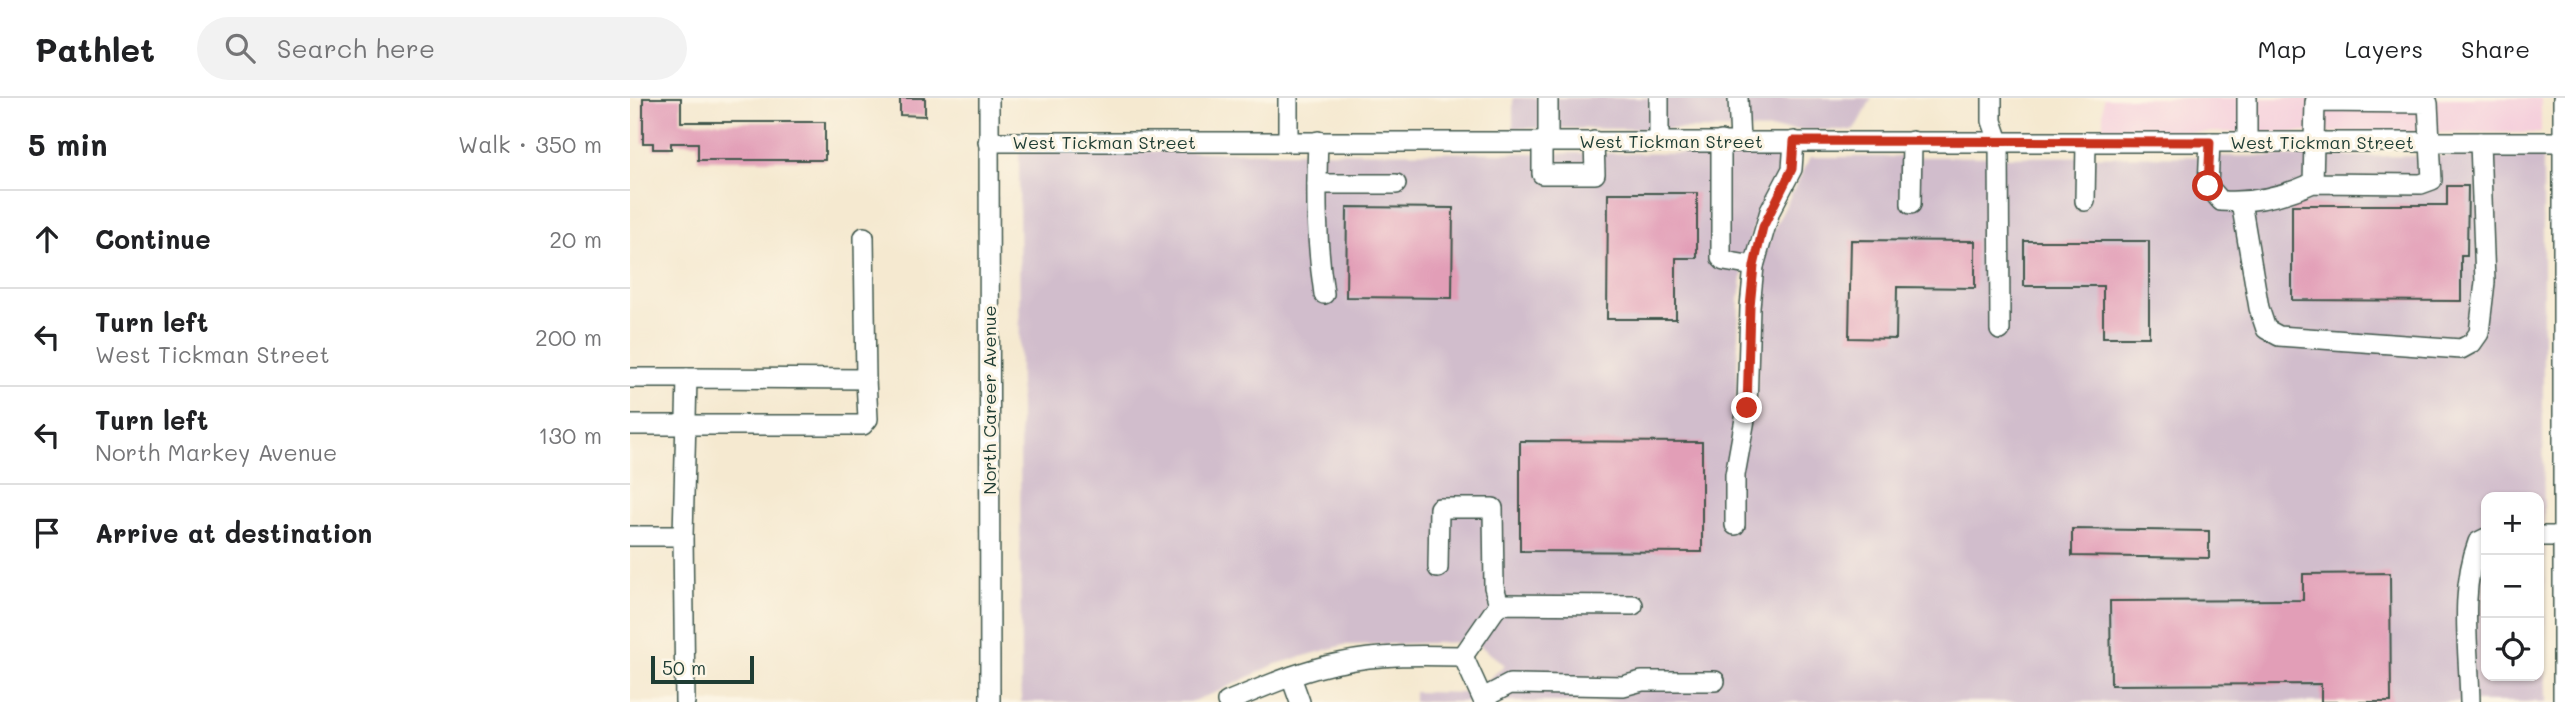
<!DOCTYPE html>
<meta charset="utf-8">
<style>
body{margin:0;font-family:Mali,sans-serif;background:#f2f2f2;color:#202124}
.controls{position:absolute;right:21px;bottom:21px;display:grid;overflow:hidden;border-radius:14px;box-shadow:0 2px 5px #0004}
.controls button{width:63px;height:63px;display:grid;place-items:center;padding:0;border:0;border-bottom:2px solid #e0e0e0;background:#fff;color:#202124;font:35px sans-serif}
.scale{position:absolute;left:21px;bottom:18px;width:103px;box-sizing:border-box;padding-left:7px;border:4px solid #1f3d34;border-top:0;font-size:19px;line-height:24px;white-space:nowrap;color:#1f3d34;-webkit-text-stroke:5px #fcf5e5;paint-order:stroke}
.stop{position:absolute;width:21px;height:21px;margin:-16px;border:5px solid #c8321e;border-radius:50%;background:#fff}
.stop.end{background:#c8321e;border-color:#fff;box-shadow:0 2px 7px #0008}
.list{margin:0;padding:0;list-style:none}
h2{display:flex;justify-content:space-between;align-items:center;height:91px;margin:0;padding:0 28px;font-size:30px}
h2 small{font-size:23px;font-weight:400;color:#757577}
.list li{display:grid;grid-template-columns:46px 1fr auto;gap:21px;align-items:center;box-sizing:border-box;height:98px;padding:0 28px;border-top:2px solid #e0e0e0}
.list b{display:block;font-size:26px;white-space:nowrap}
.list p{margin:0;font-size:23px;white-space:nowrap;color:#757577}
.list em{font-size:23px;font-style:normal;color:#757577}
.icon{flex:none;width:38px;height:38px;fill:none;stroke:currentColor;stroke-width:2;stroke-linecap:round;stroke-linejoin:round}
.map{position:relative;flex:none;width:1935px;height:604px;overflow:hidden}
header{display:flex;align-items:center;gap:42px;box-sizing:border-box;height:98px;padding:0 35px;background:#fff;border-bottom:2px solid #e0e0e0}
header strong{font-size:33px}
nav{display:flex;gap:38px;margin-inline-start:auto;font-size:24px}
.search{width:490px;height:63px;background:#f2f2f2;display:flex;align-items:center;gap:18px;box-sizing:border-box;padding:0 24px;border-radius:38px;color:#757577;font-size:26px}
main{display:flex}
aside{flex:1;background:#fff}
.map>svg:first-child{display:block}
</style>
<header>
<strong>Pathlet</strong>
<div class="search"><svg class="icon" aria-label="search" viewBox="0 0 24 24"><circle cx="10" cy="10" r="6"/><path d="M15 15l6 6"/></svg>Search here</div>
<nav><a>Map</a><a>Layers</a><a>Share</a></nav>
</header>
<main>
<aside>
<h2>5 min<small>Walk · 350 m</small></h2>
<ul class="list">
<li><svg class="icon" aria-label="ahead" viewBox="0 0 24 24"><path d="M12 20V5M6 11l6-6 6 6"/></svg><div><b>Continue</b></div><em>20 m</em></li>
<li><svg class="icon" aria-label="left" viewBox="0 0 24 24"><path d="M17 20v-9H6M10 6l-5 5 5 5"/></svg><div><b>Turn left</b><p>West Tickman Street</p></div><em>200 m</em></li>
<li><svg class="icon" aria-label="left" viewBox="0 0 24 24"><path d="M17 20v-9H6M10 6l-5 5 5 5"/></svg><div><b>Turn left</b><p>North Markey Avenue</p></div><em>130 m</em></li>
<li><svg class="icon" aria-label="arrive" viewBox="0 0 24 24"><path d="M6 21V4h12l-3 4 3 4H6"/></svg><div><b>Arrive at destination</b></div></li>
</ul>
</aside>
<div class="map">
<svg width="1935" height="604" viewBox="0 0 1935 604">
<rect width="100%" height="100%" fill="#fcf5e5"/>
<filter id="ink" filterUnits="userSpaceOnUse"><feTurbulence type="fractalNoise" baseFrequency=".0143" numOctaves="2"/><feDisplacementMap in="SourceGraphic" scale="14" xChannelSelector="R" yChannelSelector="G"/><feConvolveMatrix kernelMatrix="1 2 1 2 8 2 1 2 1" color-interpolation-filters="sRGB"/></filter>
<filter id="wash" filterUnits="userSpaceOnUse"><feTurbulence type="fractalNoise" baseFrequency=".00686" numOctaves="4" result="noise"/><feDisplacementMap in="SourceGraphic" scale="28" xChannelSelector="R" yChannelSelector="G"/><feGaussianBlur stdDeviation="1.57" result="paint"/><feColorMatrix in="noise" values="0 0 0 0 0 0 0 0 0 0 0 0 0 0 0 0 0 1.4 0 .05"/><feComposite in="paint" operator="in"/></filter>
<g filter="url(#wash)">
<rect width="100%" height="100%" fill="#f5e9d0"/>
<path fill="#f5cfdc" d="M1473,0h438v35l-438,-1z"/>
<g fill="#d1bdcc" fill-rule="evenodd">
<path d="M883,0h359l-18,32 -341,-2z"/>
<path d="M389,53l761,3 1,16 -24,45 -12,39 -6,47 -3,110 20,3 4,-145 12,-36 38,-76 733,-1v270l3,276h-1132v-10l59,1 32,-28 -30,-23 -131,3 -68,19 -59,28 -27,10h-169zM1856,399h53v179h-53z"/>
</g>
<g id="blocks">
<g fill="#e29eb7">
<path d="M13,0h38v24h144v38h-127v-17h-27v6h-18v-6h-10z"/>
<path d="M270,0h25v18l-25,-1z"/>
<path d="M1817,88h21l-1,70h-6v45l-169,-1v-95h155z"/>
<path d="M978,95h89v65h-21v61h-69z"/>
<path d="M717,109l106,1 -1,90 -106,-1z"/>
<path d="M1221,142l124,1v47l-78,-1 -1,52 -47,-1z"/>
<path d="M1394,143h125v96h-46v-51h-79z"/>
<path d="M890,343l182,1v110l-182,-1z"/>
<path d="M1442,431l137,2v27l-137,-2z"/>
<path d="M1760,475l1,129h-70v-18l-210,1 -1,-84 193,-1v-26z"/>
</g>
</g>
</g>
<g filter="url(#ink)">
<use href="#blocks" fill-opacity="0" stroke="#3f574b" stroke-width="2"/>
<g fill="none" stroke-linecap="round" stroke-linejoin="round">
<g stroke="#3f574b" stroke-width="22">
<g id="minor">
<path d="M359,0l1,604"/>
<path d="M1108,0l2,44"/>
<path d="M1362,0v23l7,20 1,189"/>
<path d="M1933,0v604"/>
<path d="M658,43v-43"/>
<path d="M688,43c-2,53 -2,100 6,153"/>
<path d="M912,43v33h53l-1,-33"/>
<path d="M918,43v-43"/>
<path d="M1029,43v-43"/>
<path d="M1091,43v117l3,3 30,5"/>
<path d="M358,44h1575"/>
<path d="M1580,44l-2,44 13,15c32,2 63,-5 92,-18l2,-81 113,1 4,77 -11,4 -108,-1"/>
<path d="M1617,44v-44"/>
<path d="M687,86h79"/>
<path d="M1455,103l1,-59"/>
<path d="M1611,104l18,106 7,21 13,7 182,13 11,-6 7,-10 6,-51 -5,-140"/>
<path d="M1281,106l1,-63"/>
<path d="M0,280h57"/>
<path d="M0,327h233l5,-6 -2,-40"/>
<path d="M1105,427v-50l12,-67 3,-101 4,-41 16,-55 22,-42 2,-28"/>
<path d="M0,438h53"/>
<path d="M1909,438h23"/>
<path d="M808,470l1,-60h54l1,79 5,17"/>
<path d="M833,558l36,-52 134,1"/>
<path d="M833,558l21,46"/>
<path d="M661,579l9,25"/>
<path d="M853,600l27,-14 113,2 19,-5h73"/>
<path d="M55,604l-2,-166 4,-158 179,1 -2,-142"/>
<path d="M597,604c37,-15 74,-32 112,-39 41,-9 83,-8 124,-7"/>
<path d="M1840,604c-1,-53 -11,-110 8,-160l8,-4"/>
</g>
</g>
<use href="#minor" stroke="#fff" stroke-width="19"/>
</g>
</g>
<g fill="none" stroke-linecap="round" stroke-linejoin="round" filter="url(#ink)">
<path stroke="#c8321e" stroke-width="9" d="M1117,310l3,-101 4,-41 9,-39 29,-58 2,-28 416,1 -2,44"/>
</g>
<g text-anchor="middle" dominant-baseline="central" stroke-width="6" stroke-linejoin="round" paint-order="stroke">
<g font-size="18" fill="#1f3d34" stroke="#fcf5e5">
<text x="1041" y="43">West Tickman Street</text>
<text x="474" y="44">West Tickman Street</text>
<text x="1692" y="44">West Tickman Street</text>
<text transform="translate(359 302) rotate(-90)">North Career Avenue</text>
</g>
</g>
</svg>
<div class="controls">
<button>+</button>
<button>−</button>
<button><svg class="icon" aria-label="locate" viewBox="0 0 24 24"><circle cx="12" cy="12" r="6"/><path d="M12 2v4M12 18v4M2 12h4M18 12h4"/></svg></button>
</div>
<div class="scale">50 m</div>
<div class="stop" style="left:1578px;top:88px"></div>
<div class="stop end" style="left:1117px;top:310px"></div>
</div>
</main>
